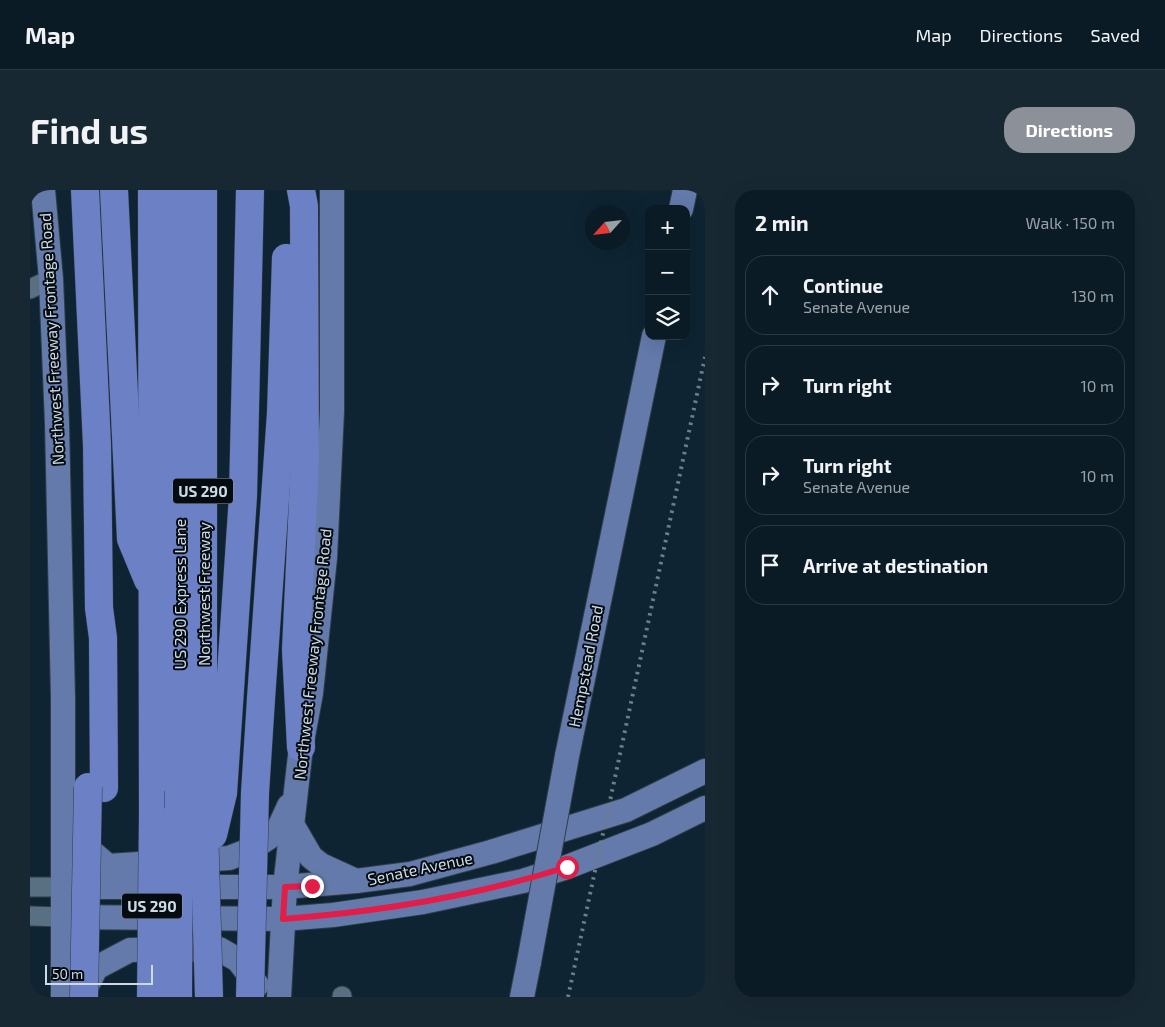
<!DOCTYPE html>
<meta charset="utf-8">
<style>
body{margin:0;font-family:"Exo 2",sans-serif;background:#182832;color:#f1f3f6}
.controls{position:absolute;right:15px;top:15px;display:grid;overflow:hidden;border-radius:10px;box-shadow:0 5px 20px #0002}
.controls button{width:45px;height:45px;display:grid;place-items:center;padding:0;border:0;border-bottom:1px solid #2a3943;background:#0a1b26;color:#f1f3f6;font:25px sans-serif}
.compass{position:absolute;left:555px;top:15px;width:45px;height:45px;border-radius:50%;background:#0a1b26;box-shadow:0 5px 20px #0002;rotate:243deg}
.scale{position:absolute;left:15px;bottom:12px;width:108px;box-sizing:border-box;padding-left:5px;border:2px solid #cddae4;border-top:0;font-size:14px;line-height:18px;white-space:nowrap;color:#cddae4;-webkit-text-stroke:4px #040c12;paint-order:stroke}
.stop{position:absolute;width:15px;height:15px;margin:-11px;border:4px solid #e11d48;border-radius:50%;background:#fff}
.stop.end{background:#e11d48;border-color:#fff;box-shadow:0 1px 5px #0008}
.list{margin:0;padding:0;list-style:none}
h2{display:flex;justify-content:space-between;align-items:center;height:65px;margin:0;padding:0 20px;font-size:21px}
h2 small{font-size:16px;font-weight:400;color:#99a1a7}
.list li{display:grid;grid-template-columns:32px 1fr auto;gap:15px;align-items:center;box-sizing:border-box;height:80px;margin:0 10px 10px;padding:0 10px;border:1px solid #2a3943;border-radius:20px}
.list b{display:block;font-size:19px;white-space:nowrap}
.list p{margin:0;font-size:16px;white-space:nowrap;color:#99a1a7}
.list em{font-size:16px;font-style:normal;color:#99a1a7}
.icon{flex:none;width:28px;height:28px;fill:none;stroke:currentColor;stroke-width:2;stroke-linecap:round;stroke-linejoin:round}
.map{position:relative;flex:none;width:675px;height:807px;overflow:hidden;border-radius:20px}
header{display:flex;align-items:center;gap:30px;box-sizing:border-box;height:70px;padding:0 25px;background:#0a1b26;border-bottom:1px solid #2a3943}
header strong{font-size:24px}
nav{display:flex;gap:28px;margin-inline-start:auto;font-size:18px}
.intro{display:flex;align-items:center;justify-content:space-between;box-sizing:border-box;height:120px;padding:0 30px}
h1{margin:0;font-size:35px}
.button{padding:12px 22px;border-radius:20px;background:#8c9099;color:#fff;font-size:18px;font-weight:700}
main{display:flex;gap:30px;padding:0 30px}
aside{flex:1;background:#0a1b26;border-radius:20px;box-shadow:0 5px 20px #0002}
.map>svg:first-child{display:block}
</style>
<header>
<strong>Map</strong>
<nav><a>Map</a><a>Directions</a><a>Saved</a></nav>
</header>
<div class="intro"><h1>Find us</h1><a class="button">Directions</a></div>
<main>
<div class="map">
<svg width="675" height="807" viewBox="0 0 675 807">
<rect width="100%" height="100%" fill="#0e2432"/>
<g fill="none" stroke-linecap="round" stroke-linejoin="round">
<g stroke="#313d4a" stroke-width="21">
<g id="minor">
<path d="M0,99l21,-10"/>
<path d="M0,697h33"/>
<path d="M0,726l33,1"/>
<path d="M312,806v1"/>
</g>
</g>
<g stroke="#313d4a" stroke-width="26">
<g id="major">
<path d="M13,0l8,89 6,144 6,276v298"/>
<path d="M651,19l4,-19"/>
<path d="M537,566l87,-420"/>
<path d="M263,636l18,31 10,8 35,16"/>
<path d="M50,646l6,11 22,19 121,-8 21,-8 27,-18 12,-26"/>
<path d="M37,697h218l71,-6 54,-7 81,-22 135,-42 79,-39"/>
<path d="M37,727l216,2 50,-4 90,-13 100,-21 44,-14 85,-33 53,-26"/>
<path d="M53,803l13,-25 34,-18 89,-1 19,11 19,25"/>
<path d="M249,807l6,-110 16,-140 10,-54 14,-135 7,-147v-221"/>
<path d="M492,807l7,-35"/>
</g>
</g>
<g stroke="#313d4a" stroke-width="29">
<g id="highway">
<path d="M55,0l12,255 2,163 4,30 1,150"/>
<path d="M84,0l17,349 17,41"/>
<path d="M122,0l1,626"/>
<path d="M231,509l20,-286 5,-155"/>
<path d="M271,557l-5,-97 9,-191 -1,-253 -3,-16"/>
<path d="M149,601v-601"/>
<path d="M173,602v-602"/>
<path d="M193,603l20,-297 7,-306"/>
</g>
</g>
<use href="#minor" stroke="#597082" stroke-width="19"/>
<use href="#major" stroke="#647aaa" stroke-width="24"/>
<use href="#highway" stroke="#6b80c5" stroke-width="28"/>
<path stroke="#6d7e8a" stroke-width="4" stroke-dasharray="2.5 5" stroke-linecap="butt" d="M538,807l137,-640"/>
<g stroke="#313d4a" stroke-width="26" stroke-linecap="butt">
<path id="major-bridge" d="M499,772l38,-206"/>
</g>
<g stroke="#313d4a" stroke-width="29" stroke-linecap="butt">
<g id="highway-bridge">
<path d="M173,602l6,205"/>
<path d="M183,645l10,-42"/>
<path d="M54,807l4,-210"/>
<path d="M121,807l2,-181"/>
<path d="M148,807l1,-206"/>
<path d="M220,807l5,-204 6,-94"/>
</g>
</g>
<use href="#major-bridge" stroke="#647aaa" stroke-width="24"/>
<use href="#highway-bridge" stroke="#6b80c5" stroke-width="28"/>
</g>
<g fill="none" stroke-linecap="round" stroke-linejoin="round">
<path stroke="#e11d48" stroke-width="6" d="M282,696l-27,1 -2,32c96,-7 192,-23 284,-52"/>
</g>
<g text-anchor="middle" dominant-baseline="central" stroke-width="4" stroke-linejoin="round" paint-order="stroke">
<g fill="#040c12" stroke="#919ca5" stroke-width="1">
<rect x="143" y="288.5" width="60" height="25" rx="4"/>
<rect x="92" y="703.5" width="60" height="25" rx="4"/>
</g>
<g font-size="15" font-weight="bold" fill="#cddae4">
<text x="173" y="301">US 290</text>
<text x="122" y="716">US 290</text>
</g>
<g font-size="16" fill="#cddae4" stroke="#040c12">
<text transform="translate(21 149) rotate(-93)">Northwest Freeway Frontage Road</text>
<text transform="translate(149 404) rotate(-90)">US 290 Express Lane</text>
<text transform="translate(173 404) rotate(-90)">Northwest Freeway</text>
<text transform="translate(282 464) rotate(-84)">Northwest Freeway Frontage Road</text>
<text transform="translate(555 476) rotate(-79)">Hempstead Road</text>
<text transform="translate(390 678) rotate(-12)">Senate Avenue</text>
</g>
</g>
</svg>
<div class="controls">
<button>+</button>
<button>−</button>
<button><svg class="icon" aria-label="layers" viewBox="0 0 24 24"><path d="M12 4l9 5-9 5-9-5zM3 14l9 5 9-5"/></svg></button>
</div>
<svg class="compass" viewBox="-18 -18 36 36"><path d="M0-13l5 13h-10z" fill="#e53935"/><path d="M0 13l5-13h-10z" fill="#99a1a7"/></svg>
<div class="scale">50 m</div>
<div class="stop" style="left:537px;top:677px"></div>
<div class="stop end" style="left:282px;top:696px"></div>
</div>
<aside>
<h2>2 min<small>Walk · 150 m</small></h2>
<ul class="list">
<li><svg class="icon" aria-label="ahead" viewBox="0 0 24 24"><path d="M12 20V5M6 11l6-6 6 6"/></svg><div><b>Continue</b><p>Senate Avenue</p></div><em>130 m</em></li>
<li><svg class="icon" aria-label="right" viewBox="0 0 24 24"><path d="M7 20v-9h11M14 6l5 5-5 5"/></svg><div><b>Turn right</b></div><em>10 m</em></li>
<li><svg class="icon" aria-label="right" viewBox="0 0 24 24"><path d="M7 20v-9h11M14 6l5 5-5 5"/></svg><div><b>Turn right</b><p>Senate Avenue</p></div><em>10 m</em></li>
<li><svg class="icon" aria-label="arrive" viewBox="0 0 24 24"><path d="M6 21V4h12l-3 4 3 4H6"/></svg><div><b>Arrive at destination</b></div></li>
</ul>
</aside>
</main>
